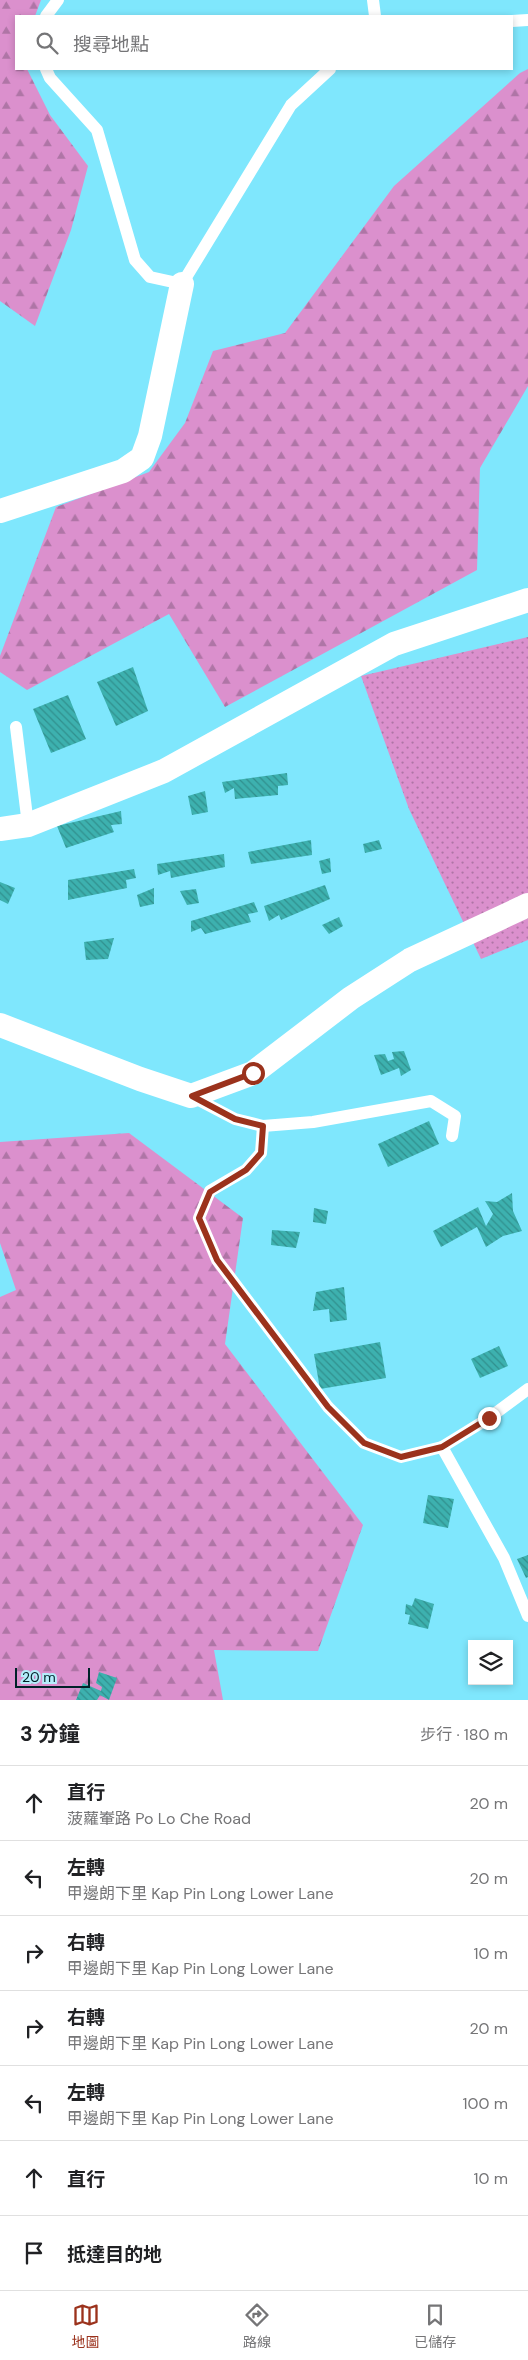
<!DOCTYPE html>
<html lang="zh-TW">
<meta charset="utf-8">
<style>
body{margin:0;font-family:"DM Sans","Noto Sans TC",sans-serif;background:#f6f6f6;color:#202124}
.controls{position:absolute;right:15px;bottom:15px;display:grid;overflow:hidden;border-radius:0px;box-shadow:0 2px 8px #0003}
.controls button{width:45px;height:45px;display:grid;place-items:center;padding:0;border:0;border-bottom:1px solid #e0e0e0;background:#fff;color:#202124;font:25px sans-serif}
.scale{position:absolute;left:15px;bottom:12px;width:75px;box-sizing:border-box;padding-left:5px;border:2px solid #002229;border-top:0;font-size:14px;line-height:18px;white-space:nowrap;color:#002229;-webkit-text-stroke:4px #b4edfb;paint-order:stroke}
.stop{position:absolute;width:15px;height:15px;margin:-11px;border:4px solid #9b321c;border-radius:50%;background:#fff}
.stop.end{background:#9b321c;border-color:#fff;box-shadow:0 1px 5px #0008}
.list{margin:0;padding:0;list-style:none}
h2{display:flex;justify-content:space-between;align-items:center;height:65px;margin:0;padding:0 20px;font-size:21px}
h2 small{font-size:16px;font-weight:400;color:#757577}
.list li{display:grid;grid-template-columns:32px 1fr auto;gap:15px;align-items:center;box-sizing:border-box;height:75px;padding:0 20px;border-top:1px solid #e0e0e0}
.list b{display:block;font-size:19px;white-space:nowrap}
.list p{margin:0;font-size:16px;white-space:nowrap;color:#757577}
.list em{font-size:16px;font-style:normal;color:#757577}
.icon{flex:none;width:28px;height:28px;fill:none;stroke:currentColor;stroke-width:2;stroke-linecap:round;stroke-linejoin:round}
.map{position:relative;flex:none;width:528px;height:1700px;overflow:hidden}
.search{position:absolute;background:#fff;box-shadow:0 2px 8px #0003;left:15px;right:15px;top:15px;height:55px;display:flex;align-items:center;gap:12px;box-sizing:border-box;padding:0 18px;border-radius:0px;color:#757577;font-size:19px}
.sheet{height:590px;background:#fff}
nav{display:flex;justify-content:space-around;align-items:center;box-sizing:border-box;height:70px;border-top:1px solid #e0e0e0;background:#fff;font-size:14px;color:#757577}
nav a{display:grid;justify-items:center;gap:2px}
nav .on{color:#9b321c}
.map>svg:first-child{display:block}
</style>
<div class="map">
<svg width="528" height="1700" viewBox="0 0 528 1700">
<defs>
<pattern id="grass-dots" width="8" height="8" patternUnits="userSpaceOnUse" patternTransform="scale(1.25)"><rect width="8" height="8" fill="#db90cd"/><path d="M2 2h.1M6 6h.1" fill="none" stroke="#af75a6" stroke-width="1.8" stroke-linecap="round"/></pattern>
<pattern id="forest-firs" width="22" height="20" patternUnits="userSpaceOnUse" patternTransform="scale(1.25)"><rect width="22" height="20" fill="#db90cd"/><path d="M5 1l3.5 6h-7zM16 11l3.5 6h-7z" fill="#af75a6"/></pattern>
<pattern id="building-back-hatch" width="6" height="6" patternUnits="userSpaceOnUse" patternTransform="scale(1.25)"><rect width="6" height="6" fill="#3db1af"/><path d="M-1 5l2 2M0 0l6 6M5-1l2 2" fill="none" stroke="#31908e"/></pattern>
</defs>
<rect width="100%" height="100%" fill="#7fe7fd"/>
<path fill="url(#grass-dots)" d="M528,637v303l-47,19 -72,-150 -48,-133z"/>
<g fill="url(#forest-firs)">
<path d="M0,0h41l-6,16h-19v53h11l23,46 38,51 -17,64 -36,96 -35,-25z"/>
<path d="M528,69v317l-48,82 -3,102 -252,137 -56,-93 -142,76 -27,-18v-16l56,-149 93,-35 36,-49 28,-72 72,-18 109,-147 126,-113z"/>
<path d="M129,1133l114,85 -18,126 138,181 -45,126 -104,-1 9,50h-223v-403l16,-7 -16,-47v-101z"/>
</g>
<g fill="url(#building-back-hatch)">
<path d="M133,667l15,44 -32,15 -19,-44z"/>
<path d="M68,695l18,44 -35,14 -18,-44z"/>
<path d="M287,773l1,12 -10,1v9l-43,4 -1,-11 -9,5 -3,-11z"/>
<path d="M205,791l3,21 -16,3 -4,-19z"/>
<path d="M121,811l1,13 -11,1 3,7 -48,16 -9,-22z"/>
<path d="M311,840l1,15 -61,9 -3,-12z"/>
<path d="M379,840l3,9 -17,4 -2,-9z"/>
<path d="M224,854l1,13 -54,11 -1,-7 -12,4 -1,-11z"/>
<path d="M330,858l1,14 -9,2 -3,-13z"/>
<path d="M134,869l2,9 -10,2 1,8 -59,12v-20z"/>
<path d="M0,882l15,6 -7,16 -8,-4z"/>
<path d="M325,885l5,14 -49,21 -2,-5 -10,6 -5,-15z"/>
<path d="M154,888v16l-14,3 -3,-12z"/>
<path d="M196,889l3,14 -12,2 -7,-14z"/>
<path d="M254,902l4,10 -10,2 3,8 -46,12 -4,-6 -10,4v-11z"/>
<path d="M339,917l4,9 -14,8 -7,-9z"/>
<path d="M114,938l-6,21 -22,1 -2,-18z"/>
<path d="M404,1051l7,19 -10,6 -2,-8 -18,7 -7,-20 11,-1 3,7 6,-2 -2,-7z"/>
<path d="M429,1121l10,23 -51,23 -10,-23z"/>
<path d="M512,1193l1,18 9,20 -19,5 -17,11 -9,-20 -36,20 -8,-16 45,-24 8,19 7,-12 -8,-13 12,1z"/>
<path d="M314,1208l14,3 -2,13 -13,-2z"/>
<path d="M272,1230l28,2 -4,16 -25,-3z"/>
<path d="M344,1287l3,33 -17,2 -1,-13 -16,2 3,-19z"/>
<path d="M380,1342l6,36 -66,11 -6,-35z"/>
<path d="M499,1346l9,20 -28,12 -9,-19z"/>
<path d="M428,1495l26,4 -6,29 -25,-5z"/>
<path d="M528,1555v22l-2,1 -9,-19z"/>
<path d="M415,1598l19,6 -6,25 -20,-5 2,-9 -5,-1 1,-10 6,2z"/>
<path d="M99,1672l18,6 -8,22 -9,-5 -3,5h-21l7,-17 18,8 1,-4 -6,-4z"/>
</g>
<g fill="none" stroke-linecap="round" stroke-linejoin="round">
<g stroke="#fff" stroke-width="12">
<path d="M373,0l2,16"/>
<path d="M46,16l12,-16"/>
<path d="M512,21l16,-1"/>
<path d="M46,69l4,9 47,52 38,130 15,17 32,7 109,-179 39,-36"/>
<path d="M16,727l12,98"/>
<path d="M191,1096l44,23 28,7 50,-4 118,-21 24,15 -3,20"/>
<path d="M263,1126l-2,27 -15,17 -36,21 -11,27 18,42 111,147 36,36 37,14 41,-10 62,111 24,58"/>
<path d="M442,1447l47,-29 39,-29"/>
</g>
<g stroke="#fff" stroke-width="24">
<path d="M0,511l123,-40 19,-13 8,-22 32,-152"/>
<path d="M0,829l28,-4 136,-54 230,-127 134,-44"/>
<path d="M0,1025l140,54 51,17 62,-23 98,-75 59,-38 118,-55"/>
</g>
</g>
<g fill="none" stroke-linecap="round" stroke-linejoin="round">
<path stroke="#9b321c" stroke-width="6" d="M253,1073l-61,23 43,23 28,7 -2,27 -15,17 -36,22 -11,26 18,42 111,147 36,36 37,14 41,-10 47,-29"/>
</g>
</svg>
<div class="controls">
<button><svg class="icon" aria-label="layers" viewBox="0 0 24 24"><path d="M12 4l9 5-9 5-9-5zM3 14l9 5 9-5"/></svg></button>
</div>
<div class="scale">20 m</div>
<div class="stop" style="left:253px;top:1073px"></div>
<div class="stop end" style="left:489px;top:1418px"></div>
<div class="search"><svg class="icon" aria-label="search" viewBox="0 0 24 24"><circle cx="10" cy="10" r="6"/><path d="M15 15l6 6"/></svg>搜尋地點</div>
</div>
<section class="sheet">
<h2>3 分鐘<small>步行 · 180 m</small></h2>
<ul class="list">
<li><svg class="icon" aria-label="ahead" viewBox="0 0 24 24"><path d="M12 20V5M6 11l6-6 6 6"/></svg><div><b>直行</b><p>菠蘿輋路 Po Lo Che Road</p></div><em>20 m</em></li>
<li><svg class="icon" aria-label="left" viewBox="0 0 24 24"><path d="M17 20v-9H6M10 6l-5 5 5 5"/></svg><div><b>左轉</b><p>甲邊朗下里 Kap Pin Long Lower Lane</p></div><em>20 m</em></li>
<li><svg class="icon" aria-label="right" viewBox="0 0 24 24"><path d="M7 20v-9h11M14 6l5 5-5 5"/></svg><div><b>右轉</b><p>甲邊朗下里 Kap Pin Long Lower Lane</p></div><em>10 m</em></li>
<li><svg class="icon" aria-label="right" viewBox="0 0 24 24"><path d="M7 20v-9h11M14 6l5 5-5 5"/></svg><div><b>右轉</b><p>甲邊朗下里 Kap Pin Long Lower Lane</p></div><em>20 m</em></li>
<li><svg class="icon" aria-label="left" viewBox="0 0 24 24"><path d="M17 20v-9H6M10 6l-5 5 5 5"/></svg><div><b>左轉</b><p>甲邊朗下里 Kap Pin Long Lower Lane</p></div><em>100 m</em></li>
<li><svg class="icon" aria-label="ahead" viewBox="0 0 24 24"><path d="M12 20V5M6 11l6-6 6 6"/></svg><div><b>直行</b></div><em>10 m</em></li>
<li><svg class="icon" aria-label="arrive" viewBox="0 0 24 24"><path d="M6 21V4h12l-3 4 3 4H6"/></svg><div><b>抵達目的地</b></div></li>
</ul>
</section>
<nav>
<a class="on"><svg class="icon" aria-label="map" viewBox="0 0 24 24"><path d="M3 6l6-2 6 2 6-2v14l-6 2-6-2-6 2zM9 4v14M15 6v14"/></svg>地圖</a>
<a><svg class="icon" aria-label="directions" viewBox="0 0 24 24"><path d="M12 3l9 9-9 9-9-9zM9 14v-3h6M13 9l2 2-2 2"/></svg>路線</a>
<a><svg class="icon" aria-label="saved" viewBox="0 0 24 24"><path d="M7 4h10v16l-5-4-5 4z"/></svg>已儲存</a>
</nav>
